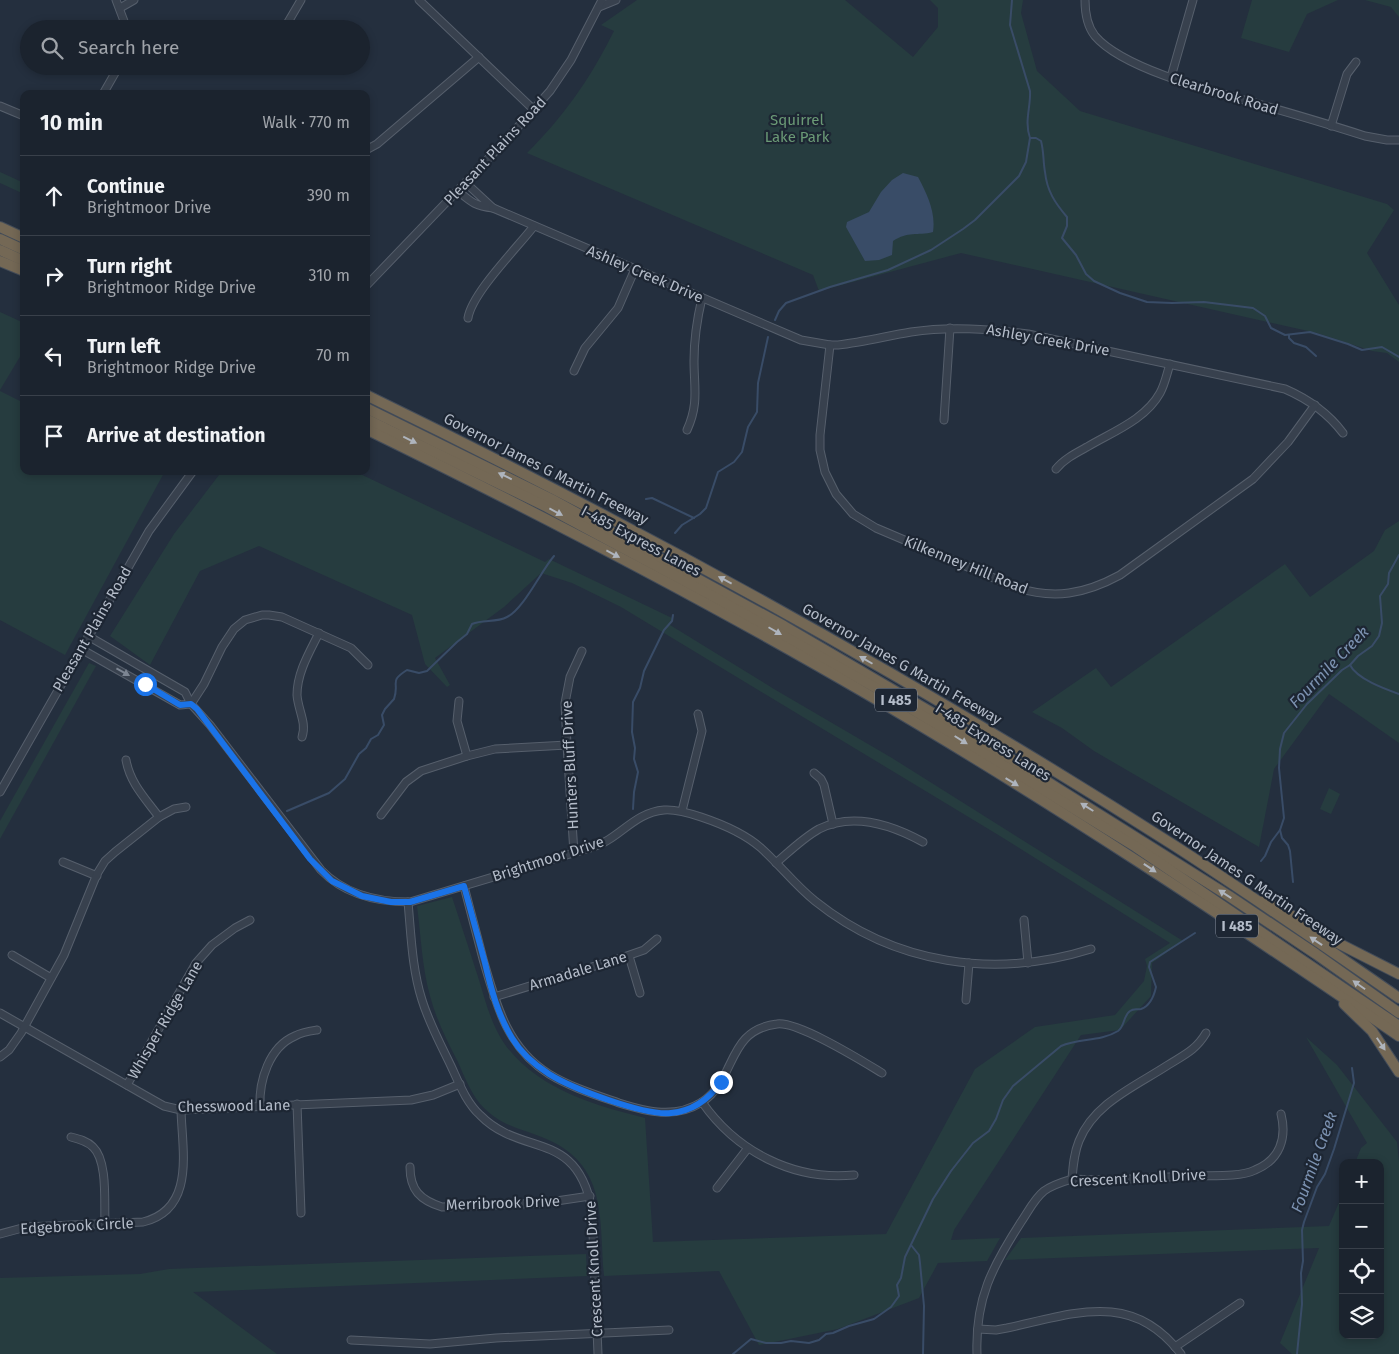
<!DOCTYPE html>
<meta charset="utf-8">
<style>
body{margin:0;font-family:"Fira Sans",sans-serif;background:#282f3a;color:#f1f3f6}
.controls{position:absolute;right:15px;bottom:15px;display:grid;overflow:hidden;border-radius:10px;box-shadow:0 2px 8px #0003}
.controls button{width:45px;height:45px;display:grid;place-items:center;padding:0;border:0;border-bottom:1px solid #39404a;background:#1b232e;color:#f1f3f6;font:25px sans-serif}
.stop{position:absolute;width:15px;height:15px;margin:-11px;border:4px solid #1a73e8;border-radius:50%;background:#fff}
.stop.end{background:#1a73e8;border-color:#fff;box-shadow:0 1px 5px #0008}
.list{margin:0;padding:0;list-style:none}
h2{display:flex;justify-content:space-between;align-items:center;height:65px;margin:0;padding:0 20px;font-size:21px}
h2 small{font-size:16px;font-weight:400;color:#a0a4aa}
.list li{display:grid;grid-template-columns:32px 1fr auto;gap:15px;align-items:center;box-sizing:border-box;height:80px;padding:0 20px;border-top:1px solid #39404a}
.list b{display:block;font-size:19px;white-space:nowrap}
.list p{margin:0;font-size:16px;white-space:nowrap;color:#a0a4aa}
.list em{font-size:16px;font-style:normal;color:#a0a4aa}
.icon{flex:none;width:28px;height:28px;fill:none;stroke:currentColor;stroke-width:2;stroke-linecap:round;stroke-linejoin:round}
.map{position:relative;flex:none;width:1399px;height:1354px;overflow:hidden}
.search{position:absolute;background:#1b232e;box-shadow:0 2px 8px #0003;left:20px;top:20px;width:350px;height:55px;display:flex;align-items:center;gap:12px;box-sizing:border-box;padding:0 18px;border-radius:28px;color:#a0a4aa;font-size:19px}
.panel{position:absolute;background:#1b232e;box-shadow:0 2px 8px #0003;left:20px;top:90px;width:350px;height:385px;border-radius:10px}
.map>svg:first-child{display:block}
</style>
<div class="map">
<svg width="1399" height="1354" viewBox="0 0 1399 1354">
<rect width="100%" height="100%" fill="#242f3e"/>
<g fill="#263c3f">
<path d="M637,0h208l68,57 25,-30v-19l-8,-8h93l-2,13 16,58 43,40 307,93 7,6 -27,43 32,52v57l-12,-9 -15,-2 -55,-18 -356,-80 -142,38 -6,-16 -286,-122c38,-38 63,-74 87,-122l-13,-6z"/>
<path d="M1252,0h86l-31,14 -18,38 -48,-14z"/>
<path d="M1365,0h34v17l-8,-10z"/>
<path d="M0,172l24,11v11l-24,-11z"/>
<path d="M0,312l24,11v27l-24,40z"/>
<path d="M0,391l24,12v68h141l-100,184 -65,-35z"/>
<path d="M222,471h132l191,91 4,-3 123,59 -2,7 104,64 118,69 291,183 -31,22 -1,33 -31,34 -39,5 -127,195 -3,10 49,-2 -13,23 -49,2 -19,35 -81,31 -79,16 -40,-74 -115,5c-5,-58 4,-112 -60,-138 -23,-10 -41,-11 -60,-30 -11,-10 -20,-32 -26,-46 -11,-21 -22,-43 -28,-66 -8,-29 -9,-60 -13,-90l35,-9c9,27 18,55 27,83 7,23 13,47 27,66 34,44 88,59 139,72l8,124 233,-8 89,-165 60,-42 80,-12 29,-34 3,-15 -2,-7 25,-16 -170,-107 -379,-229 -49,-24 -31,-10 -37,34 -69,51 15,27 -3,2 -22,-23 -13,-49 -153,-69 -59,25 -50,94 -40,-29 64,-102z"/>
<path d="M1399,521v222l-70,-49 -55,75 -15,78 -165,-96 -32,-23 -30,-16 64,-44 15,19 174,-123 25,33 64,-46 11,-21z"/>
<path d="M89,663l7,3 -96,173v-18z"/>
<path d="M1329,788l11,6 -9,20 -11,-5z"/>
<path d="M1306,1037l31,28 60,77 2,20v192h-107l-12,-11 39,-95 -314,12 16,-22 308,-12 14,-33v142h37v-172h-25l6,-15 6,-5z"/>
<path d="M586,1254l1,22 -394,16 84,62h-277v-76l140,-4 29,-5z"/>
</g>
<path fill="#394c67" d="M903,173l15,4c9,17 18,35 15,55 -16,4 -25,-1 -40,9l-1,14 -13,5 -14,1 -19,-34 1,-5 22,-10 12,-20 11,-12z"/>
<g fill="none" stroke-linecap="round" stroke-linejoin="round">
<g stroke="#394c67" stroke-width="2">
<path d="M1012,0l-2,25 20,66c1,16 -6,30 0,47"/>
<path d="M1030,138h6l5,3c3,11 2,20 4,31 2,19 10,31 22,45v9l-5,12 14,17 10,19 8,7 26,12 27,9 25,1 32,-1 49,6 12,8 6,12 14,7 25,-3 38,12 14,6 20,-3 17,10"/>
<path d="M775,320l4,-9 7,-8 44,-16 58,-17 43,-20 32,-21 12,-9 44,-44 7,-14 4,-24"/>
<path d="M1289,335v3l5,5 12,4 10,9"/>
<path d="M646,499l6,-1 42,20"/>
<path d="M675,533l7,-8 18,-11 6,-6 12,-36 16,-10 8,-10 6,-25 9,-15 1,-29 10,-46"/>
<path d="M1350,665c7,14 35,24 49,29"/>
<path d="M633,809l1,-17 4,-20 -4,-13 1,-11 -3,-16 1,-30 7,-14 4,-17 20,-41 8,-9 1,-6"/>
<path d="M287,811l42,-18 16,-14 14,-25 7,-6 5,-9 7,-4 6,-10 -2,-10 3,-6 9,-10c6,-17 -6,-17 13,-29l12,3 8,-2 30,-29 10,-8 5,-10c11,-5 24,-1 35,-7 16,-7 34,-46 47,-61"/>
<path d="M1261,861l4,-5 6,-14 9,-12"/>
<path d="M1293,882l-3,-31 -2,-6 -6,-7 -2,-8 4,-12 -5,-50 1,-19 4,-16 23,-29 35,-34 8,-5 8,-9 14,-10 7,-10 3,-13 -2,-27 8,-12 1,-11 10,-18"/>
<path d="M911,1245l8,10 1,8 4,43 -1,48"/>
<path d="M733,1354l18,-15 15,4h15l10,-2 18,2 10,-3 7,-6 7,-1 16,-7 25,-7 17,-12 8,-11 -2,-11 4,-7 4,-21 28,-58 18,-28 22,-28 16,-12 7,-12 7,-19 10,-14 48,-40c18,-8 39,-4 57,-15 7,-5 5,-15 12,-20 4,-3 7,-1 11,-2 9,-3 13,-13 15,-22l-7,-20 1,-5 45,-29"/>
<path d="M1297,1354l5,-50 -1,-31 2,-12 -1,-31 2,-8 13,-35 8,-13 9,-25 20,-66 -2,-15"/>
</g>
<g stroke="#565f6c" stroke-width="9">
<g id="minor">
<path d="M116,0l11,29"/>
<path d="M419,0l115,110"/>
<path d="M1085,0c0,13 2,26 10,36 29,34 124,57 167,69 35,10 69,20 103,31l22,4h12"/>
<path d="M599,7l17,-7"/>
<path d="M120,8l14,-8"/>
<path d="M284,29l17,-29"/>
<path d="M1171,77l22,-77"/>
<path d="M103,94l16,-28"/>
<path d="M0,106l24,10"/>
<path d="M1331,126l16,-52 9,-12"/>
<path d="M366,150l11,-6 102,-87"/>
<path d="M458,191c13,11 17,15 35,17l-27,-25"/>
<path d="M493,208l308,132 29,5h8c25,-3 49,-9 73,-13 39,-6 78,-3 117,2l257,55c23,10 43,24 58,44"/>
<path d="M366,286l141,-147 43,-48 21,-31 31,-60"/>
<path d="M468,318c4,-25 49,-70 66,-92"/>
<path d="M830,345l-10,90v15l5,22 11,22 17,20 23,14 139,59c39,13 70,7 105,-12l133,-96 35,-37 27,-37"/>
<path d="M574,371l11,-23 33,-40 17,-39"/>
<path d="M944,420l6,-92"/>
<path d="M687,430c12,-26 7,-43 7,-69 0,-22 3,-42 8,-63"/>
<path d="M1056,469c8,-10 20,-16 31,-22 25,-15 58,-27 73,-54 5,-9 7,-20 10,-29"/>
<path d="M81,649l99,56 11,-1 -6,-12 -97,-56"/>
<path d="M368,665l-17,-17 -69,-31 -13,-2h-7l-17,5 -11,9 -12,18 -18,37 -13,20 19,21 111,145c24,25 56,32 89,32l180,-54c6,-2 12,-4 18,-8 18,-11 32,-28 56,-30 12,-1 25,3 37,7 21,7 43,16 60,31 19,17 34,37 54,53 80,64 180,78 276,48"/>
<path d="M459,701l-2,20 10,35"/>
<path d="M302,737c5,-14 -4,-27 -5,-42 0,-22 12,-42 22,-62"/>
<path d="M126,760c4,23 19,38 33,57"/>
<path d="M814,773l7,6 3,6 9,39"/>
<path d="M0,792l149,-261 44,-60"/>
<path d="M682,811l20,-80 -4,-17"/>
<path d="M381,815l25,-33 15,-11 46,-15 28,-7 72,-4"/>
<path d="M574,853l-7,-108 -2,-42 5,-26 12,-26"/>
<path d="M63,862l34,14"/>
<path d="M776,863c14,-12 27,-25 43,-34 34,-17 73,-4 104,13"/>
<path d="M464,886c6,24 13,49 19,73 13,45 24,89 66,115 21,13 47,21 70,29 29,9 56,16 83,-1 35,-23 24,-72 75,-78 21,-3 85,37 105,49"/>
<path d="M408,902c3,32 4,67 14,98 7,23 19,45 29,66 8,17 15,36 29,49 42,43 97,13 112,95l6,144"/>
<path d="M1024,920l4,43"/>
<path d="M12,955l39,23"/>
<path d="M629,956l11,37"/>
<path d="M494,997l127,-39 23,-8 13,-11"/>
<path d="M966,1000l3,-37"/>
<path d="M0,1013l155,88 9,5 17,4 230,-10 22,-5 27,-11"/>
<path d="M0,1057l9,-7 12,-17 43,-78 33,-81 8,-13 10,-9 44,-35 15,-8 12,-2"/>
<path d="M127,1085l69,-122 16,-18 23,-17 15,-8"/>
<path d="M702,1102c34,49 91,79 152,73"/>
<path d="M297,1104l4,109"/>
<path d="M260,1106c-1,-25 9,-59 35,-70 7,-4 15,-5 22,-6"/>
<path d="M71,1137c8,2 16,4 22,10 15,14 11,56 12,76"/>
<path d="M410,1167c0,23 10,33 32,40l101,-4 47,-7"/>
<path d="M1072,1179c1,-13 2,-26 7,-38 15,-38 57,-55 89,-76 16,-10 28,-15 38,-32"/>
<path d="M717,1188l31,-40"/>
<path d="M0,1234l26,-7 117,-5c53,-13 39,-72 38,-112"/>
<path d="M978,1329l18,1 11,-2c66,-14 125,-39 174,26"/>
<path d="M351,1340l79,4 66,-6 173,-8"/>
<path d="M1175,1347l65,-44"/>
<path d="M977,1354c-2,-55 15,-87 44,-132 7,-10 13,-23 23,-31 8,-6 18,-9 28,-12 39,3 79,-2 119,-3 18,-1 47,2 64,-6 25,-10 32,-32 26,-56"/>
</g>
</g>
<g stroke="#434c59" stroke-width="12">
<g id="highway">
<path d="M0,227l24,11"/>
<path d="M0,239l24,11"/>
<path d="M0,250l24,11"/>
<path d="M0,261l24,10"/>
<path d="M366,395c278,135 549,285 809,451 76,49 150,101 224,152"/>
<path d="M366,408l185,91 233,127 227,133 218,137 87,58 83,59"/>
<path d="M366,419l181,88 167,90 178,100 244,150 263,179"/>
<path d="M366,429c170,83 338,170 501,265 182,106 358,223 532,342"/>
<path d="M1265,899l63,39 71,36"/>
<path d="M1344,1004l28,27 27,41"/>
</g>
</g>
<use href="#minor" stroke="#38414e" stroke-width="7"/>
<use href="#highway" stroke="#746855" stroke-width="10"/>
</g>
<defs><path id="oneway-solid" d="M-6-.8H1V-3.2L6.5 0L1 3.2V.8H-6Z" transform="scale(1.25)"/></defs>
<g fill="#aeb4bd">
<use href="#oneway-solid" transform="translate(410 440) rotate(26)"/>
<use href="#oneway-solid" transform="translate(505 476) rotate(-154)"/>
<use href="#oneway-solid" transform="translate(556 512) rotate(28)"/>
<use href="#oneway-solid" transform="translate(613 554) rotate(28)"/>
<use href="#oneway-solid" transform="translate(725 580) rotate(-152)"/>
<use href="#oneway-solid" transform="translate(775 631) rotate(30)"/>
<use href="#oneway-solid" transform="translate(866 660) rotate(-150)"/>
<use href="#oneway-solid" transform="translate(961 740) rotate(32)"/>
<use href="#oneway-solid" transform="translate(1012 782) rotate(31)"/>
<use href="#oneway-solid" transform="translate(1087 807) rotate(-148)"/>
<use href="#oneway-solid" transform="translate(1150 868) rotate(34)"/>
<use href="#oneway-solid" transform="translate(1225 894) rotate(-147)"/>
<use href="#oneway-solid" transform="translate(1316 941) rotate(-146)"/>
<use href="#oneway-solid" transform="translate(1359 985) rotate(-145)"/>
<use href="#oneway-solid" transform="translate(1381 1044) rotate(56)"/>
</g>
<use fill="#7c8592" href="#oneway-solid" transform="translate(123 672) rotate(29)"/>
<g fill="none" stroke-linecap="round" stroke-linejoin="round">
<path stroke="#1a73e8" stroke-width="6" d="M145,684l35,21 11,-1 6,5 113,150 22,22 30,15 29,6h19l54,-16c7,26 14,51 21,77 6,26 13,52 27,75 9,15 23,27 37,36 24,15 96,42 122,39 22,-2 38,-14 50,-31"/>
</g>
<g text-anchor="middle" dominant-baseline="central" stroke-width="4.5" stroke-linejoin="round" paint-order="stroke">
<g fill="#1d2633" stroke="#878f9c" stroke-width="1">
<rect x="875" y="688.5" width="42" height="23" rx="4"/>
<rect x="1216" y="914.5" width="42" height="23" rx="4"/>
</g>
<g font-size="14" font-weight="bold" fill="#b4bcc9">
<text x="896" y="700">I 485</text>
<text x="1237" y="926">I 485</text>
</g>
<g font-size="15" fill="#b4bcc9" stroke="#1d2633">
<text transform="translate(1224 94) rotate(17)">Clearbrook Road</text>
<text transform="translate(495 151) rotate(-47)">Pleasant Plains Road</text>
<text transform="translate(645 274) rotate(23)">Ashley Creek Drive</text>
<text transform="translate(1048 340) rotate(10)">Ashley Creek Drive</text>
<text transform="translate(546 469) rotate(27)">Governor James G Martin Freeway</text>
<text transform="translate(641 541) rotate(28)">I-485 Express Lanes</text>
<text transform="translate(966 565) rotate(22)">Kilkenney Hill Road</text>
<text transform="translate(92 629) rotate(-60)">Pleasant Plains Road</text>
<text transform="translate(902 664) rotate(30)">Governor James G Martin Freeway</text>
<text transform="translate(993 742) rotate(32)">I-485 Express Lanes</text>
<text transform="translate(570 765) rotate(-93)">Hunters Bluff Drive</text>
<text transform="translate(548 859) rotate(-18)">Brightmoor Drive</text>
<text transform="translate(1247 878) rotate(34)">Governor James G Martin Freeway</text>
<text transform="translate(578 971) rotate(-17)">Armadale Lane</text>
<text transform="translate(165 1020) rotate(-60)">Whisper Ridge Lane</text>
<text transform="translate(234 1106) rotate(-1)">Chesswood Lane</text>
<text transform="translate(1138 1178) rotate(-3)">Crescent Knoll Drive</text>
<text transform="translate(503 1203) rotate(-2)">Merribrook Drive</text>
<text transform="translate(77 1226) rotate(-3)">Edgebrook Circle</text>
<text transform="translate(594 1269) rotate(-93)">Crescent Knoll Drive</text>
</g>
<g font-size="15" fill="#6b9a76" stroke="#1d2633">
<text x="797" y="120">Squirrel<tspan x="797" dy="17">Lake Park</tspan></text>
</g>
<g font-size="16" font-style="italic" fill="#7c92b1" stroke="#1d2633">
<text transform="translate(1329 667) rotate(-46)">Fourmile Creek</text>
<text transform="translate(1314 1162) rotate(-70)">Fourmile Creek</text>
</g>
</g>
</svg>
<div class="controls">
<button>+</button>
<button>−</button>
<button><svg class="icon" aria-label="locate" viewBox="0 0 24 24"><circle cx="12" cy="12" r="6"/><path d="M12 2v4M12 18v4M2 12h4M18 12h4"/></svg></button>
<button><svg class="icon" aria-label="layers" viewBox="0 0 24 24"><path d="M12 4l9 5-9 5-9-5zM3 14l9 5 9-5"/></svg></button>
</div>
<div class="stop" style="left:145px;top:684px"></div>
<div class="stop end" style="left:721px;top:1082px"></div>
<div class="search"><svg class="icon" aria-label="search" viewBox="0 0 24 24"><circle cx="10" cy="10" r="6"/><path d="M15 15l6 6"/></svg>Search here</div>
<section class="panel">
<h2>10 min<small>Walk · 770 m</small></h2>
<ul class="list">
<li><svg class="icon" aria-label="ahead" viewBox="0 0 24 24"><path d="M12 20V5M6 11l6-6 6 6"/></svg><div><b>Continue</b><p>Brightmoor Drive</p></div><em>390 m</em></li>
<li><svg class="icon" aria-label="right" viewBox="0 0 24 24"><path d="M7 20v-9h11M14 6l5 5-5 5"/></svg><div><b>Turn right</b><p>Brightmoor Ridge Drive</p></div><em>310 m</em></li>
<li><svg class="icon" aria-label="left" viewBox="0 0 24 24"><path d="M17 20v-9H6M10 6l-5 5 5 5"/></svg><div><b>Turn left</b><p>Brightmoor Ridge Drive</p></div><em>70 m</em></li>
<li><svg class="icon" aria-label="arrive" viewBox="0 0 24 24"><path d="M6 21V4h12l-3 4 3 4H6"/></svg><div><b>Arrive at destination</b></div></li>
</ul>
</section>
</div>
